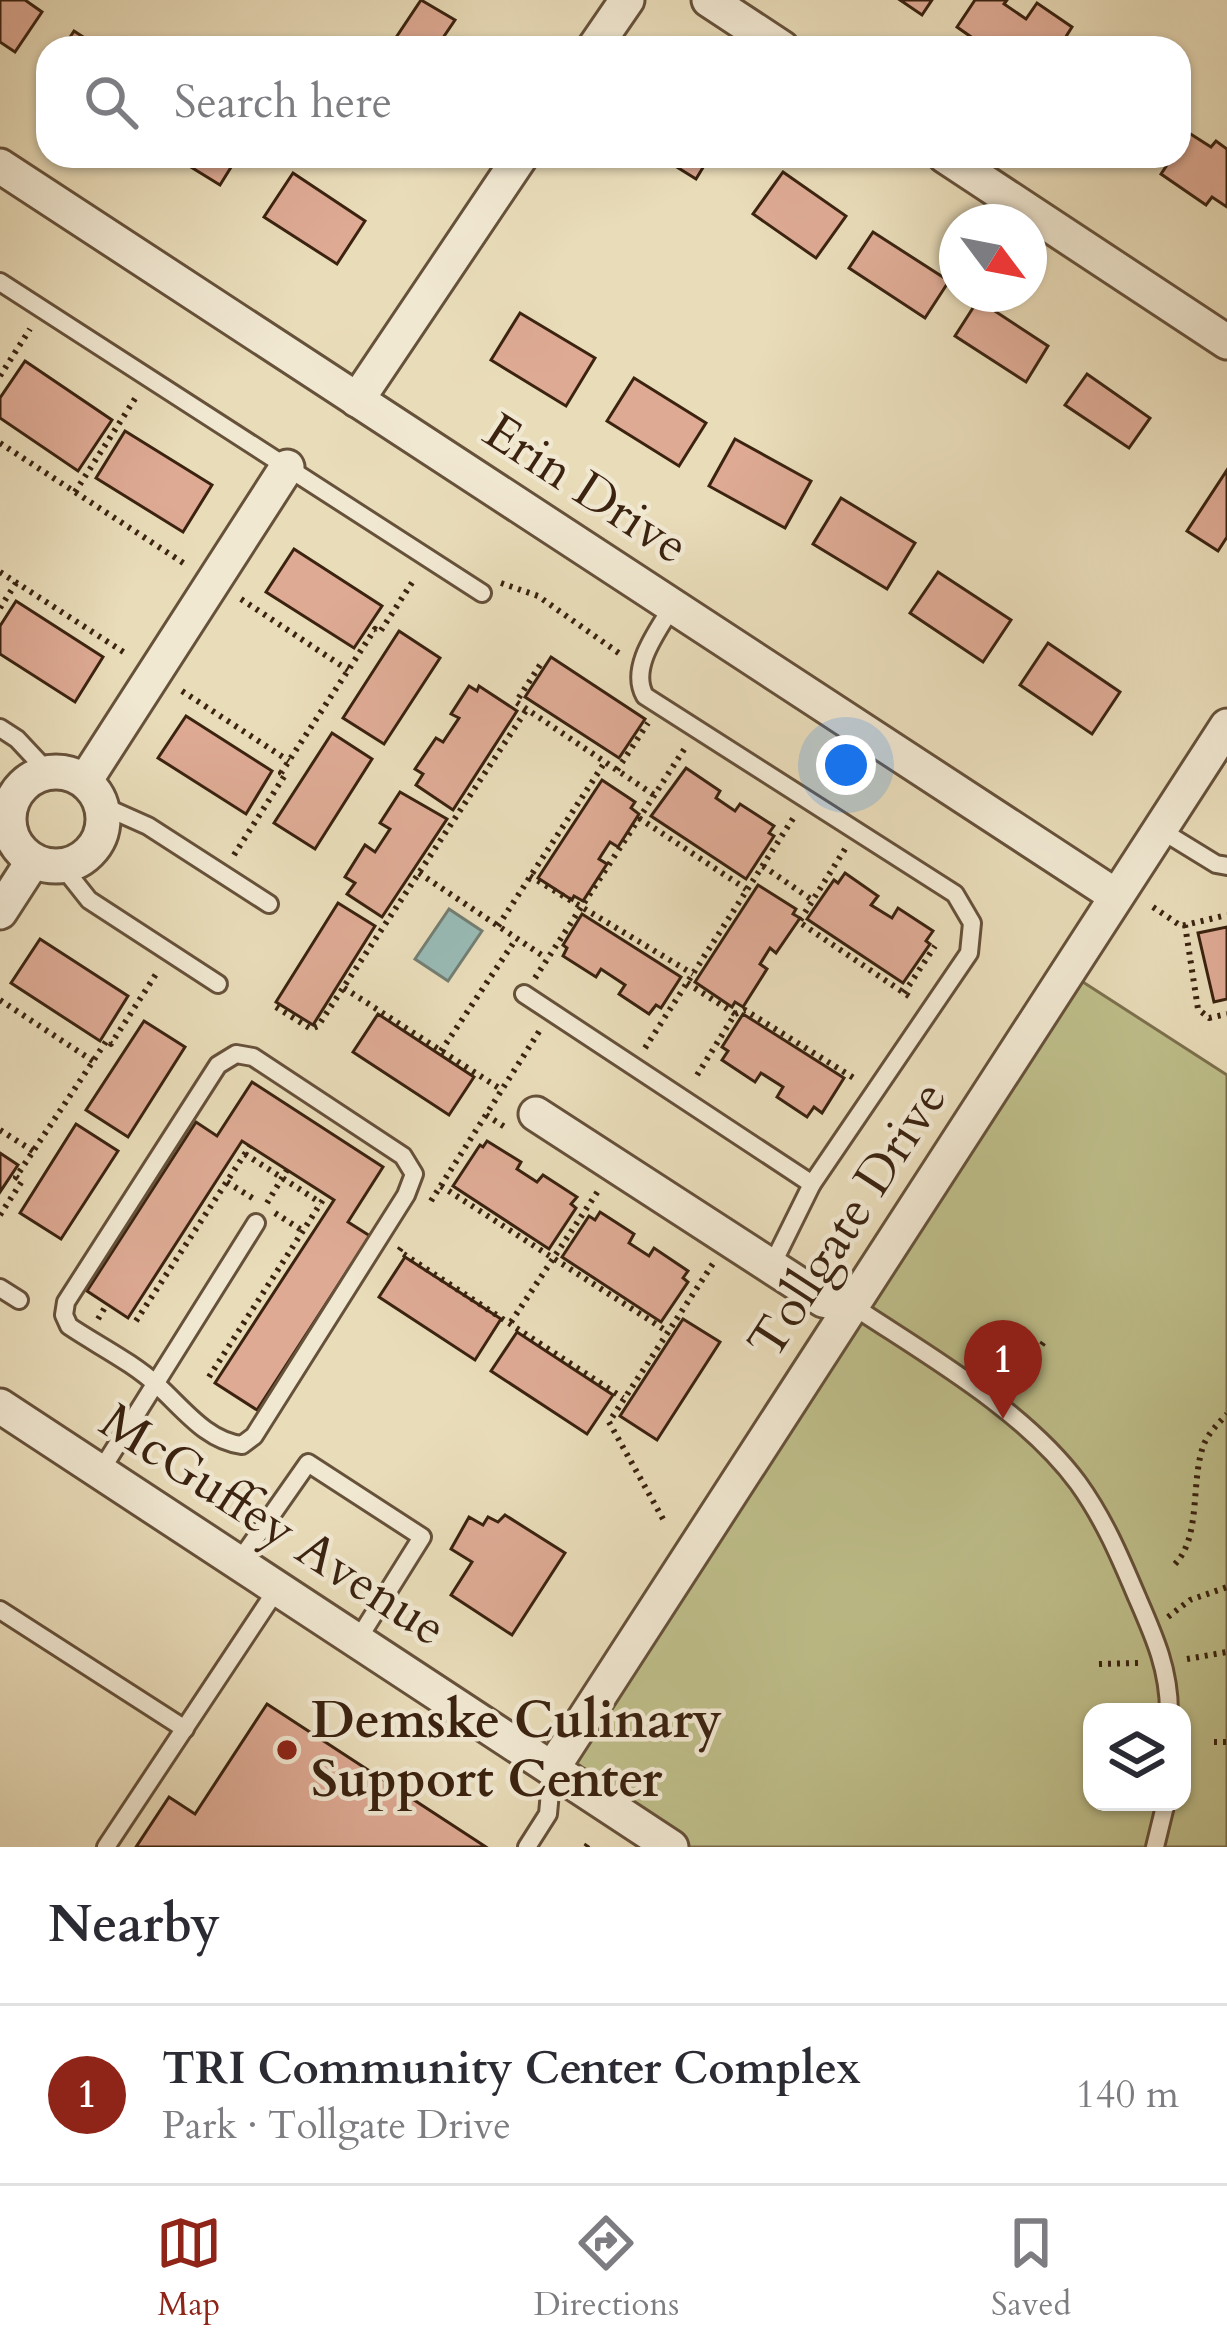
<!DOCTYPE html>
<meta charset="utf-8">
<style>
body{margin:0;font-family:Cardo,serif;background:#f2f2f3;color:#2b2b33}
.controls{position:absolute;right:36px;bottom:36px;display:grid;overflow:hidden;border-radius:24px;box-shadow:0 3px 9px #0004}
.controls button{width:108px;height:108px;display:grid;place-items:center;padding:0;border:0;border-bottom:3px solid #e1e1e2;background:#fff;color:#2b2b33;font:60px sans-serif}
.compass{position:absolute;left:939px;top:204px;width:108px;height:108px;border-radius:50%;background:#fff;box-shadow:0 3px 9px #0004;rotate:122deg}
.you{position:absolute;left:846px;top:765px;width:42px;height:42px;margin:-30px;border:9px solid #fff;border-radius:50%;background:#1a73e8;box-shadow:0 0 0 18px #1a73e833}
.badge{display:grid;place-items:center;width:78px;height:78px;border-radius:50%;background:#8f2418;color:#fff;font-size:39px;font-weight:700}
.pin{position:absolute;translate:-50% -99px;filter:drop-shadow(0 3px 6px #0008)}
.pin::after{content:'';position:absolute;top:63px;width:42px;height:36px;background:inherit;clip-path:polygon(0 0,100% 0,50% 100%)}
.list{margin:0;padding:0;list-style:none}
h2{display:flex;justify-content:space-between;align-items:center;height:156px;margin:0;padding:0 48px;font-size:51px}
h2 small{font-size:39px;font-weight:400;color:#7c7c81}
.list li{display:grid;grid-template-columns:78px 1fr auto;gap:36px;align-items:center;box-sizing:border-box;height:180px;padding:0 48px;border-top:3px solid #e1e1e2}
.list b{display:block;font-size:45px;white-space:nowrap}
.list p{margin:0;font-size:39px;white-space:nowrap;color:#7c7c81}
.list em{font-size:39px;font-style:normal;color:#7c7c81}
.icon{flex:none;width:66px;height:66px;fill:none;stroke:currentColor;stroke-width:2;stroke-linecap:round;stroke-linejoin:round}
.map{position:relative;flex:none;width:1227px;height:1847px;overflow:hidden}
.search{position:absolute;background:#fff;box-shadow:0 3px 9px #0004;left:36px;right:36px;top:36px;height:132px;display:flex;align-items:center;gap:30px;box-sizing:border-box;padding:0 42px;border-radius:36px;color:#7c7c81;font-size:45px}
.sheet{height:336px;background:#fff}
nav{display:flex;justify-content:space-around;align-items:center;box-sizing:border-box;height:168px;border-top:3px solid #e1e1e2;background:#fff;font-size:33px;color:#7c7c81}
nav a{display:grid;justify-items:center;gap:6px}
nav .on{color:#8f2418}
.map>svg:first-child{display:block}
</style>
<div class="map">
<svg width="1227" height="1847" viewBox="0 0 1227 1847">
<rect width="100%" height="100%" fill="#e9dcb9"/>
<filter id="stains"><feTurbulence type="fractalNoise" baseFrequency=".00167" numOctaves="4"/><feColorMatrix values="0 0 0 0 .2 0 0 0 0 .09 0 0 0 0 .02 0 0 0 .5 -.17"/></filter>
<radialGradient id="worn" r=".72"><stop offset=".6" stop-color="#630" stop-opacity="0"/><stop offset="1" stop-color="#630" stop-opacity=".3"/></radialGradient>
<path fill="#bebe8a" stroke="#7c704d" stroke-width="3" fill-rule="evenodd" d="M1069,973l158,102v772h-556l-119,-78zM1092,1712h90v90h-90z"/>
<path fill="#98bab4" stroke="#737e72" stroke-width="3" d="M449,909l33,22 -34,50 -33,-22z"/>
<g fill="#deaa94" stroke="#3b2310" stroke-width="3">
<path d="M0,0h25l17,12 -27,40 -15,-10z"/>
<path d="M421,0l34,20 -19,28h-47z"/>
<path d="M900,0h32l-10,15z"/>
<path d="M975,0h32l-3,4 22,15 11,-16 35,24 -10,16 4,3 -79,2 -30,-21z"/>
<path d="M74,31l26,17h-37z"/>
<path d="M1189,133l22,14 5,-6 11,8v58l-15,-10 -6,8 -45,-31 12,-18h6v-9z"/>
<path d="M173,156h65l-18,29z"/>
<path d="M677,156h33l-14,23 -24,-15z"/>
<path d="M783,172l63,44 -30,42 -63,-44z"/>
<path d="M293,173l72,48 -28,43 -73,-47z"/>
<path d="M873,232l76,49 -24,37 -76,-50z"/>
<path d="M978,300l70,46 -22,36 -71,-46z"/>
<path d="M520,313l75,45 -29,48 -75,-46z"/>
<path d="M25,361l87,59 -34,51 -78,-53v-20z"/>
<path d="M1087,374l63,44 -21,30 -64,-43z"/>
<path d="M634,378l72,45 -27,43 -72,-45z"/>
<path d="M125,431l87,54 -29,47 -87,-54z"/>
<path d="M735,439l76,42 -26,47 -76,-42z"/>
<path d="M1227,470v67l-9,14 -31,-20z"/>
<path d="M841,498l74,45 -28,46 -74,-45z"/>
<path d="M294,549l88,57 -28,42 -88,-56z"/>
<path d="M938,572l73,48 -28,42 -73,-49z"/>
<path d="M16,601l87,56 -28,45 -75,-48v-28z"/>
<path d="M399,631l41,27 -56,86 -41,-26z"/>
<path d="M1048,643l72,49 -28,42 -72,-49z"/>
<path d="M551,657l94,62 -26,39 -94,-61z"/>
<path d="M469,686l8,5 2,-5 38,25 -64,99 -37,-25 7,-11 -8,-5 21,-31 7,4 16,-24 -8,-4z"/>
<path d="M186,716l86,55 -26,43 -88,-56z"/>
<path d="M332,733l40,26 -57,90 -41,-26z"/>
<path d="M686,768l34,23 -4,7 19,13 5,-7 34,22 -5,7 5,3 -28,43 -95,-63z"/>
<path d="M602,780l33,22 -4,6 8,6 -21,33 -8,-5 -11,17 8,5 -24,37 -9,-5 -2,4 -34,-22z"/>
<path d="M400,792l47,27 -65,98 -35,-23 8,-11 -10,-6 20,-32 10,7 15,-23 -10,-6z"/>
<path d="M845,873l33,23 -7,9 21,13 6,-10 35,23 -7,10 4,3 -27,39 -96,-64 27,-39 4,3z"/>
<path d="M758,885l38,24 -3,5 7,4 -24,35 -6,-5 -10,16 7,5 -24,38 -8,-5 -3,5 -37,-25z"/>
<path d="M338,903l37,23 -62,99 -37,-23z"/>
<path d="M582,914l99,63 -20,31 -5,-3 -7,9 -30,-20 6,-9 -24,-16 -5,8 -33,-21 4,-8 -4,-3z"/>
<path d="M1227,927v72l-13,3 -16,-69z"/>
<path d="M40,939l88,57 -28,45 -89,-58z"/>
<path d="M378,1014l96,63 -25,38 -96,-63z"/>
<path d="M743,1014l101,64 -22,35 -8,-6 -7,10 -30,-20 6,-10 -22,-14 -6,9 -33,-22 6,-9 -6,-4z"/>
<path d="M144,1021l41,26 -57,90 -42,-27z"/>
<path d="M252,1082l131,85 -35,55 22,14 -113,174 -42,-27 119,-183 -92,-59 -114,177 -41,-27 109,-169 21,14z"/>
<path d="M76,1124l42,27 -57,88 -41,-26z"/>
<path d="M487,1141l34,21 -4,7 20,13 6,-7 34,22 -6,7 5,4 -27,41 -96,-63 27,-41 3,2z"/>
<path d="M0,1153l18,12 -18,27z"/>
<path d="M600,1212l34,22 -5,9 20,13 5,-8 34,23 -5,7 5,4 -27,40 -99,-65 27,-41 6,4z"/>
<path d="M405,1257l96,62 -26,41 -96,-63z"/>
<path d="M683,1319l37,23 -63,98 -37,-24z"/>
<path d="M517,1332l96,63 -26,39 -96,-63z"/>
<path d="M505,1515l60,38 -53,82 -61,-40 21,-33 -21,-13 18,-32 14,8 5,-8 10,5z"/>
<path d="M267,1704l219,143h-350l33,-50 26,17z"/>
</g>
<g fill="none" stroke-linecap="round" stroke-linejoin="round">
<g stroke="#66513a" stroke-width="22">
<g id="lane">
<path d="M0,282l482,311"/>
<path d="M672,607c-15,25 -43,61 -27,89l310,198 17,29 -3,30 -157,231 -41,83"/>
<path d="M0,728l17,11 30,32"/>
<path d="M103,806l45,20 121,78"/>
<path d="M0,828l11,5"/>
<path d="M1159,829l57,35 11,2"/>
<path d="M62,866l27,34 129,84"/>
<path d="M524,994l288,190"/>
<path d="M236,1054l17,3 150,99 11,18 -8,21 -152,241 -12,9c-36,-4 -60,-38 -85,-60 -25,-23 -60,-40 -88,-59l-5,-11 2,-13 152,-237z"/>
<path d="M0,1288l19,12"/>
<path d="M853,1306c74,49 171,104 225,177 26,36 42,74 59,114 17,39 32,72 32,115"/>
<path d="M100,1472l156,-249"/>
<path d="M238,1563l70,-100 114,74 -65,104"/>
<path d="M0,1610l185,119"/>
<path d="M106,1847l171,-258"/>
<path d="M527,1847l21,-33 4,-44"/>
<path d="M1155,1847l11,-45"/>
</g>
</g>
<g stroke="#66513a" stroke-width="39">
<g id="street">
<path d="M709,0l73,48"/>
<path d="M594,48l33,-48"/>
<path d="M945,156l282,186"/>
<path d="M0,166l1116,730"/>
<path d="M357,400l164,-244"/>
<circle cx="56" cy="819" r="47"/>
<path d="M85,781l202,-314"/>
<path d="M0,912l33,-51"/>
<path d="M536,1114l287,186 30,6"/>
<path d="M0,1406l671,441"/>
<path d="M552,1769l675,-1043"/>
</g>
</g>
<g stroke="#3b2310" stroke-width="6" stroke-dasharray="3 6" stroke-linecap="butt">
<path d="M0,376l30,-47"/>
<path d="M0,443l188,123"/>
<path d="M75,492l63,-98"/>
<path d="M0,572l128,83"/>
<path d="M501,583l37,13 85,60"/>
<path d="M241,599l107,71"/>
<path d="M0,608l16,-25"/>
<path d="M540,665l-24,37 138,93"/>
<path d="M182,691l107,70"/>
<path d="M617,770l31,-47"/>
<path d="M639,818l107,71"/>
<path d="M845,849l-46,73 111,75"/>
<path d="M234,855l51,-80 -4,-2 94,-144 5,3 35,-54"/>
<path d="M763,866l49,34"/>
<path d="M419,873l127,85"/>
<path d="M530,876l163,98"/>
<path d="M1153,907l28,19 46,-11"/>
<path d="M1185,925l13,84 11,9 18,-4"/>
<path d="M498,926l107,-164"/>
<path d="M535,978l150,-230"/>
<path d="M687,983l48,31 -41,66"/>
<path d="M344,988l158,102"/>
<path d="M904,993l31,-47"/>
<path d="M0,1000l93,61"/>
<path d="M276,1007l35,22 7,-3 209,-317"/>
<path d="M735,1014l10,-4 112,70"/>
<path d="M645,1048l149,-231"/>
<path d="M441,1051l75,-112"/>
<path d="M486,1115l22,14"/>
<path d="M0,1130l33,21"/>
<path d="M245,1154l76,49"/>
<path d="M227,1182l27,17"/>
<path d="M441,1186l227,146"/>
<path d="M431,1201l109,-171"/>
<path d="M267,1203l20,-33"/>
<path d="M275,1213l28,18"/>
<path d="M0,1215l22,-34 -6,-4 91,-137 4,4 47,-73"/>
<path d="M401,1248l-2,3 224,147"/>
<path d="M98,1319l9,-15"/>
<path d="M136,1321l114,-175"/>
<path d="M511,1322l89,-134"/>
<path d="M1026,1367l20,-28"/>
<path d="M209,1377l117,-182"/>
<path d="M663,1519l-54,-97 105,-160"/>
<path d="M1175,1564c27,-28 15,-84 29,-120 5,-12 14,-20 23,-30"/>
<path d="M1168,1617l22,-17 37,-13"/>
<path d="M1187,1659l40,-7"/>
<path d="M1099,1664l39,-1"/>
<path d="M1214,1742h13"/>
<path d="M586,1847l4,-6"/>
</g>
<use href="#lane" stroke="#f1e8d2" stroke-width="16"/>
<use href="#street" stroke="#f1e8d2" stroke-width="33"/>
</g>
<circle fill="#8f2418" stroke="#f1e8d2" stroke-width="4.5" cx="287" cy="1750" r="12"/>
<g text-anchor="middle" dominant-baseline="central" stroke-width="9" stroke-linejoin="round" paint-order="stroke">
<g font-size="51" fill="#3b2310" stroke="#f1e8d2">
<text transform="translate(586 489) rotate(33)">Erin Drive</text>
<text transform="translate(848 1220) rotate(-57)">Tollgate Drive</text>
<text transform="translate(273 1525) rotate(33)">McGuffey Avenue</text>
</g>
<g font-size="51" font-weight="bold" fill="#3b2310" stroke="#f1e8d2" text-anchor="start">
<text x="311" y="1721">Demske Culinary<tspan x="311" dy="59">Support Center</tspan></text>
</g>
</g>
<rect width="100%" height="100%" filter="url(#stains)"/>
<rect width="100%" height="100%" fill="url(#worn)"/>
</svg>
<div class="controls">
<button><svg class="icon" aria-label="layers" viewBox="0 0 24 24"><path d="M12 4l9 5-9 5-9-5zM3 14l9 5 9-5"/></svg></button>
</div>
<svg class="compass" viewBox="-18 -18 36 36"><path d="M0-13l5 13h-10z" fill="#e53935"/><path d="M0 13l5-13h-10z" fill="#7c7c81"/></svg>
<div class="you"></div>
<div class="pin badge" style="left:1003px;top:1419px">1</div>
<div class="search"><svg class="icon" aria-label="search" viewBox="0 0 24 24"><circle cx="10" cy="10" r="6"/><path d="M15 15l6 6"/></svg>Search here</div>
</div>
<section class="sheet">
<h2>Nearby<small></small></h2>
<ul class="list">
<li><span class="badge">1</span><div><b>TRI Community Center Complex</b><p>Park · Tollgate Drive</p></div><em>140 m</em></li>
</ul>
</section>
<nav>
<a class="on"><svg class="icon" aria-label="map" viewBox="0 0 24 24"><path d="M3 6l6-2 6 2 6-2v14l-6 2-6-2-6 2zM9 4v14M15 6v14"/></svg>Map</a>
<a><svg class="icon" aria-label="directions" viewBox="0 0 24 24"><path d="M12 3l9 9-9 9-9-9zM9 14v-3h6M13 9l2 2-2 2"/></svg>Directions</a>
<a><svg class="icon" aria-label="saved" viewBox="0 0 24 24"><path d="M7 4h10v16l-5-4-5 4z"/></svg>Saved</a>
</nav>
